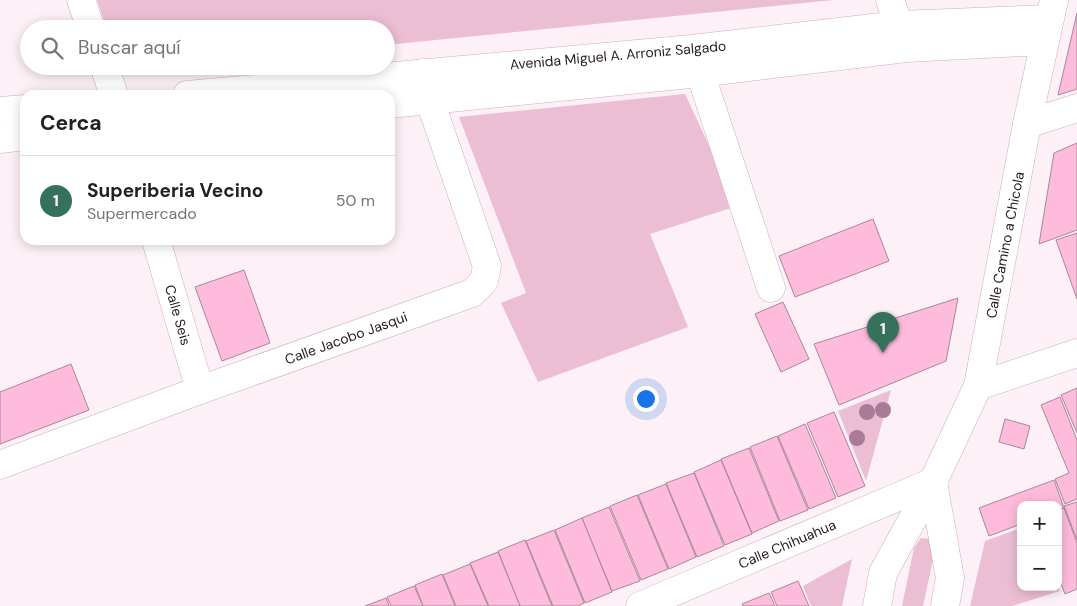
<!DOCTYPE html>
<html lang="es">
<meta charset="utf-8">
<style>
body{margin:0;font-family:"DM Sans",sans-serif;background:#f2f2f2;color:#202124}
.controls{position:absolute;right:15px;bottom:15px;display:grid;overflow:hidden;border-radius:10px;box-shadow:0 2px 12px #0003}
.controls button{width:45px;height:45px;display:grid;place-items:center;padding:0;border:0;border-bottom:1px solid #e0e0e0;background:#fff;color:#202124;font:25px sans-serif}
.you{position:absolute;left:645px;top:398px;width:18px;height:18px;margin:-12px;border:4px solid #fff;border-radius:50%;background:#1a73e8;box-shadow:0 0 0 8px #1a73e833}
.badge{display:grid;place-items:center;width:32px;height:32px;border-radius:50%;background:#35715b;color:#fff;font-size:16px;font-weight:700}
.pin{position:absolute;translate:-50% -41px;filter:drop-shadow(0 1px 2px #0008)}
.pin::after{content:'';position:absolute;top:26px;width:18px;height:15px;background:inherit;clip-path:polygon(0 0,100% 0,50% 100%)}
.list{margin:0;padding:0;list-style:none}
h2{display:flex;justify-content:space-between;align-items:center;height:65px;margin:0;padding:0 20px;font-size:21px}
h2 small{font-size:16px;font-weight:400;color:#757577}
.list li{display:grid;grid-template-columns:32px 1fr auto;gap:15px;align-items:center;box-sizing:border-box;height:90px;padding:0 20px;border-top:1px solid #e0e0e0}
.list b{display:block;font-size:19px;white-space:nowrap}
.list p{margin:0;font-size:16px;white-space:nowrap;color:#757577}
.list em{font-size:16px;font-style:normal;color:#757577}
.icon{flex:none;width:28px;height:28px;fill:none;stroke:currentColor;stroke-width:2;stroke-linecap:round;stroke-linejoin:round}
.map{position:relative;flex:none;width:1077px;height:606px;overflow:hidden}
.search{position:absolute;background:#fff;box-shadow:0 2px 12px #0003;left:20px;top:20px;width:375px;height:55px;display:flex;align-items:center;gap:12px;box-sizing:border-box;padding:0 18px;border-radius:28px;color:#757577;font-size:19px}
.panel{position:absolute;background:#fff;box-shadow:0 2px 12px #0003;left:20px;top:90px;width:375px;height:155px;border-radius:15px}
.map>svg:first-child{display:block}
</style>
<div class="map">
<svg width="1077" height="606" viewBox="0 0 1077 606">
<rect width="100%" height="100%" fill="#fdf0f6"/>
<g fill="#ebbed3">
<path d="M97,0h736l-447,45v-16h-279z"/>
<path d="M685,94l52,112 -87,28 38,93 -150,55 -37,-79 25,-10 -67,-176z"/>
<path d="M891,390l-25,91 -28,-70z"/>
<path d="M1021,528v59h37l2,4 -48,15h-42l15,-65z"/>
<path d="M921,538l9,1 6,7 -13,60h-21l12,-58z"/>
<path d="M852,559l-10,47h-31l-8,-20z"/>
</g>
<g fill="#febbdc" stroke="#a78998">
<path d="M1077,13v76l-19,6z"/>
<path d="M1077,143v87l-38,14 15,-91z"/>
<path d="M873,219l16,42 -94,36 -16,-41z"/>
<path d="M1077,233v66l-21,-59z"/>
<path d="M244,270l26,73 -48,18 -27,-74z"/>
<path d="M958,298l-12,63 -107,44 -25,-61z"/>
<path d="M783,302l26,57 -28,13 -26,-58z"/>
<path d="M71,364l18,46 -89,34v-52z"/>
<path d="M1077,388v45l-16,-38z"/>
<path d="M1060,397l17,43v59l-12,5 -10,-25 14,-6 -28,-68z"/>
<path d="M834,412l31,74 -27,11 -31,-74z"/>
<path d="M1005,419l25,7 -6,23 -25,-7z"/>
<path d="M805,424l31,74 -27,11 -31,-73z"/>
<path d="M777,436l31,74 -28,11 -30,-74z"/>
<path d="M749,448l30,73 -27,12 -31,-74z"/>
<path d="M721,460l31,74 -27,11 -31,-73z"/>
<path d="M694,473l30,73 -27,11 -31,-74z"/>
<path d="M1054,480l10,28 -6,2v-5h-37v19l-32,12 -10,-28z"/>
<path d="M666,484l30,73 -27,12 -31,-74z"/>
<path d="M637,495l31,74 -27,11 -31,-74z"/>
<path d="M1077,502v38l-13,-34z"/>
<path d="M609,507l31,74 -28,10 -30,-73z"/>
<path d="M1064,508l13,35v46l-12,5 -7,-18v-65z"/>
<path d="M582,518l30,74 -27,11 -30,-73z"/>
<path d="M554,530l30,73 -6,3h-25l-27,-65z"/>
<path d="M525,540l27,66h-32l-22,-55z"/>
<path d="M498,552l22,54h-31l-19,-43z"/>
<path d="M470,564l18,42h-32l-13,-31z"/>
<path d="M442,574l13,32h-32l-8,-21z"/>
<path d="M798,581l11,25h-32l-6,-14z"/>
<path d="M414,586l9,20h-32l-4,-9z"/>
<path d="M769,593l6,13h-32l-1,-2z"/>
<path d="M386,598l3,8h-24z"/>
</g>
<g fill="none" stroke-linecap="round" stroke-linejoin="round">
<g stroke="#ccadbb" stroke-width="29">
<g id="minor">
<path d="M81,0l10,29"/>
<path d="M890,0l14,41"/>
<path d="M695,57l76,231"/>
<path d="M104,66l10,29"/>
<path d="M187,95l505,-46 207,-24 150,-6"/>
<path d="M390,104l310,-31 206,-25 138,-7"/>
<path d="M0,111l25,-2"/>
<path d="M1027,124l50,-16"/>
<path d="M0,139l25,-3"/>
<path d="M156,240l44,150"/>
<path d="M978,386l99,-33"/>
<path d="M0,465l200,-75 272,-97 12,-12 3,-15 -57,-165 -8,-28"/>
<path d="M640,606l293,-124"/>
</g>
</g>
<g stroke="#ccadbb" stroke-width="29">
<g id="tertiary">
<path d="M933,482l17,96 -5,28"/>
<path d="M877,606l6,-33 50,-91 45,-96 49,-262 27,-124"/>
</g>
</g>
<use href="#minor" stroke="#fff" stroke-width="28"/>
<use href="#tertiary" stroke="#fff" stroke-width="28"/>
</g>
<g fill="#a97b96">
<circle cx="883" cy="410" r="8"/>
<circle cx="867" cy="412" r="8"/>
<circle cx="857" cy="438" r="8"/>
</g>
<g text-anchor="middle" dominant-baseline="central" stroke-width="5" stroke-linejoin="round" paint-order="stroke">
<g font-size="14" fill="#261a20" stroke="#fff">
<text transform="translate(618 55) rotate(-5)">Avenida Miguel A. Arroniz Salgado</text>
<text transform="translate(1005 245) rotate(-79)">Calle Camino a Chicola</text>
<text transform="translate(178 315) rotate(74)">Calle Seis</text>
<text transform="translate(346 338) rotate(-20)">Calle Jacobo Jasqui</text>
<text transform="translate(787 544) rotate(-23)">Calle Chihuahua</text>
</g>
</g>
</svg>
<div class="controls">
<button>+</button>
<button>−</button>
</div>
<div class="you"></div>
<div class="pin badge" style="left:883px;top:353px">1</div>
<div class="search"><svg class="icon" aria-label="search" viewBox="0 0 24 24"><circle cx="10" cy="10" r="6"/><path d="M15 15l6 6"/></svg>Buscar aquí</div>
<section class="panel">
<h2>Cerca<small></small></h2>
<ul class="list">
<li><span class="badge">1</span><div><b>Superiberia Vecino</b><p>Supermercado</p></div><em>50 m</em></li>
</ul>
</section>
</div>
